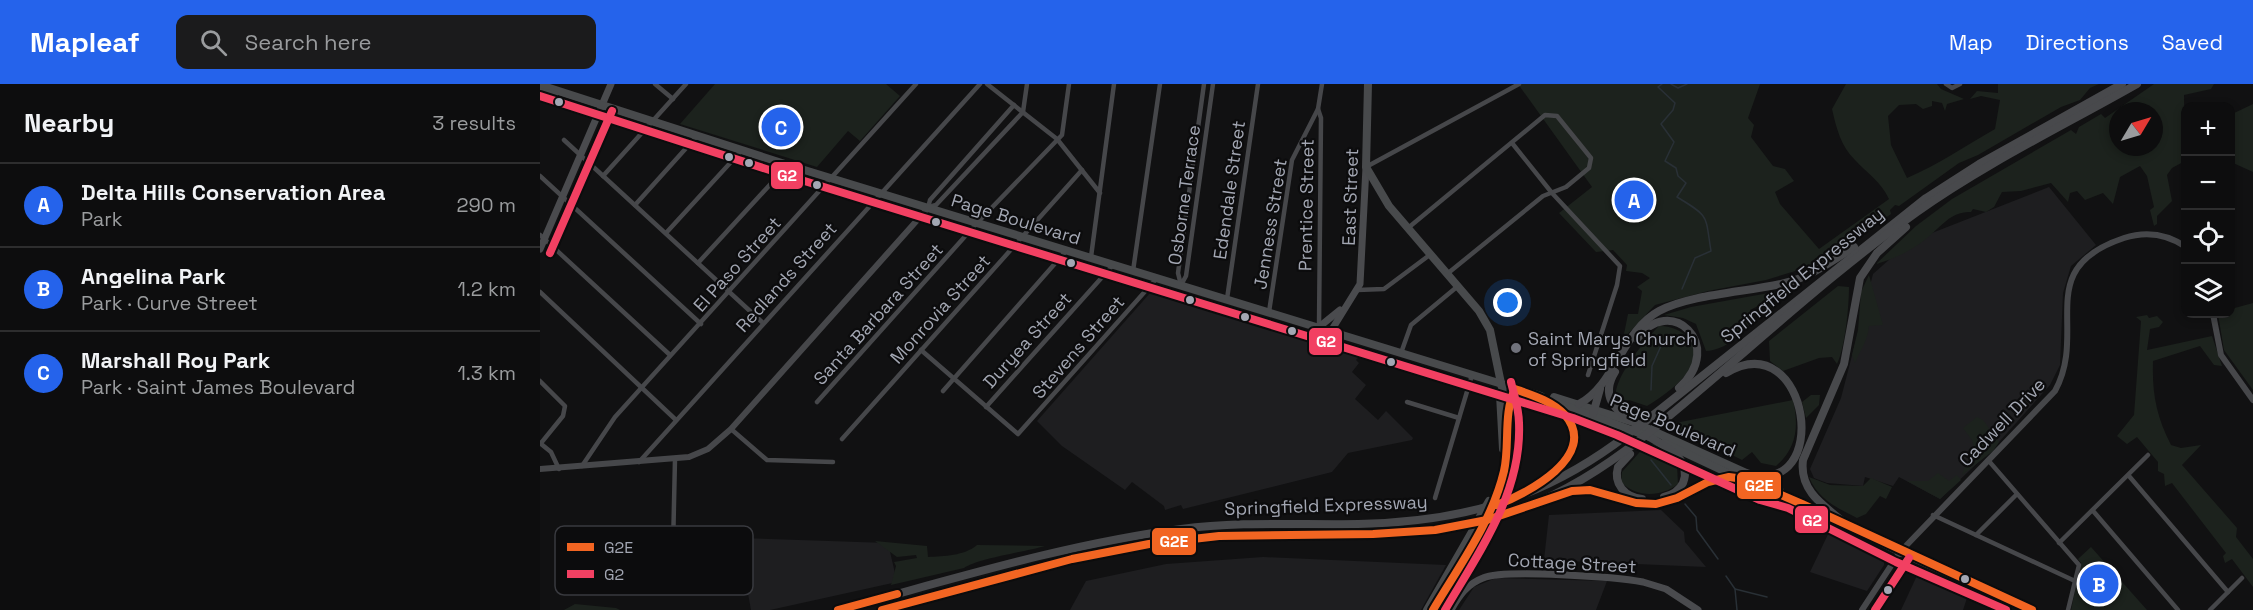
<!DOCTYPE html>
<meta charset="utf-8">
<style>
body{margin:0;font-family:"Space Grotesk",sans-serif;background:#1b1b1c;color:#f1f3f6}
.controls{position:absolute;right:18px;top:18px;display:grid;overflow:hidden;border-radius:12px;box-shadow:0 3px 9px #0003}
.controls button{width:54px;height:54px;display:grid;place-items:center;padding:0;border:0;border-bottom:2px solid #2d2d2e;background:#0d0d0e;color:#f1f3f6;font:30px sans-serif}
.compass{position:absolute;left:1569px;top:18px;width:54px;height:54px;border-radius:50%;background:#0d0d0e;box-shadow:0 3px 9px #0003;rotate:52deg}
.you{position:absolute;left:968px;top:219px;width:21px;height:21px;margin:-15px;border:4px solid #fff;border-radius:50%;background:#1a73e8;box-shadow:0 0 0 9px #1a73e833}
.badge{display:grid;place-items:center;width:39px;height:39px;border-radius:50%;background:#2563eb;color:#fff;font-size:20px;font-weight:700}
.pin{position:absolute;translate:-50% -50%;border:3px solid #fff;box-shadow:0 2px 6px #0006}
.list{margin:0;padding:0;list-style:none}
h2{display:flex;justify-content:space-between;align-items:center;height:78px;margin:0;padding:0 24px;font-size:26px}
h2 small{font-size:20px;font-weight:400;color:#9a9c9e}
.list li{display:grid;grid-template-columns:39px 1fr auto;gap:18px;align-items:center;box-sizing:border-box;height:84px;padding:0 24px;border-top:2px solid #2d2d2e}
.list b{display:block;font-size:22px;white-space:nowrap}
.list p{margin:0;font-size:20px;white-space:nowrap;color:#9a9c9e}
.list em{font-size:20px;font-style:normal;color:#9a9c9e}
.icon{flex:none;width:33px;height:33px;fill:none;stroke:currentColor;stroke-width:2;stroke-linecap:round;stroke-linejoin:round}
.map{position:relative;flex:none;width:1713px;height:526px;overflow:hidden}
header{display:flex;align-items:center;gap:36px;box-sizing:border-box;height:84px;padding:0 30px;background:#2563eb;color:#fff}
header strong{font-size:28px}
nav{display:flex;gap:33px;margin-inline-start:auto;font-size:21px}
.search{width:420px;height:54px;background:#1b1b1c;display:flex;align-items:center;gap:15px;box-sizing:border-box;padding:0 21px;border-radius:12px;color:#9a9c9e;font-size:22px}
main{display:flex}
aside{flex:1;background:#0d0d0e}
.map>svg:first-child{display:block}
</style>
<header>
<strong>Mapleaf</strong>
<div class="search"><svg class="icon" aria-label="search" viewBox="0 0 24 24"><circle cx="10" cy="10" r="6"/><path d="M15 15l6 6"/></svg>Search here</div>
<nav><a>Map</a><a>Directions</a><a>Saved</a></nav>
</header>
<main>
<aside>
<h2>Nearby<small>3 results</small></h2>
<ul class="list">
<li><span class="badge">A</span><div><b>Delta Hills Conservation Area</b><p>Park</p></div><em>290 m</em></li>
<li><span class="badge">B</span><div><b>Angelina Park</b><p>Park · Curve Street</p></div><em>1.2 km</em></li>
<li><span class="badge">C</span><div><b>Marshall Roy Park</b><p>Park · Saint James Boulevard</p></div><em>1.3 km</em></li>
</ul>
</aside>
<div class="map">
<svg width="1713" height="526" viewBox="0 0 1713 526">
<rect width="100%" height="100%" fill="#111112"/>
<g fill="#1e1e20">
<path d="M1509,103l47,58 -25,21 -8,27 -3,72 -10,20 -51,57 -59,57 -41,-22 -6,9 -28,-9 -2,9 -36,-3 -13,-5 -4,-9 31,-71 32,-124 36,-32z"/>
<path d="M618,200l32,10 2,3 1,-2 167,51 -2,6 4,1 -6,7 3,3 -7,9 14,13 -11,14 23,21 8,-9 27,27 -1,2 -64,13 -16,19 -149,37 -2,-4 -16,5 -1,-4 -32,-24 -7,8 -63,-44 -25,-25z"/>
<path d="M1121,426l23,22 1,10 21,25 -162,-7 5,-45z"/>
<path d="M1292,442l50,25 2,4v10l-17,26 -57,-19z"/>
<path d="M198,454l150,5 9,39 -127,28h-19z"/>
<path d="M723,473l183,8 -25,45h-351l16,-29 80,-17z"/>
<path d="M1381,483l49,22 -7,21h-62z"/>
<path d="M956,494l111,3 -11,29h-137l15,-23z"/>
</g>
<g fill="#1c221d" fill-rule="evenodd">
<path d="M175,0h171l14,12 -40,45 -12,-10 -31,36 -137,-43z"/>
<path d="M978,0h242l-12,34 6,7 -3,12 22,29 12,3 9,12 -19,11 5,12 39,45 70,-50c-8,-17 -22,-26 -34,-39 -14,-13 -19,-33 -23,-51l14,-25h91l4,5 23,10 -17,5 -2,7 -3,-8 -10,-2v5l-9,3 -7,-5 -17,1 -11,11 3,29 16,33c31,-13 58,-32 88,-49l5,-29 -19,-4 -11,3 7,-8 21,2v-9h101l-9,4 -10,12 -19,7 -83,48 -19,8 -60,43 -4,-1 -5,5 1,4 -73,50 -52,16 -58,11 -53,14 -32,34 5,-25h10l4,-23 -5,-4 13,-9 -8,-5 -16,-2 1,-6 -14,-15 -17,2 -37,-39 33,-26z"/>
<path d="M1614,0h60l-3,5 -27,6 1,66 -13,7 -5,7 5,26 -15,15v8l-3,2 -4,-16 4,-3 -7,-31 -7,-10 -20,11 -7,27 -10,-11 -18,7 -8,-9 -7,2 -2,9 -17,-19 -30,8 -19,1 -8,15 -8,5 -13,-3 -2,3c-20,-1 -29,14 -44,26 -14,12 -33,21 -51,26l40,-38 36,-27 119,-69 5,4 3,-7 22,-13 4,4zM1578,27h36v36h-36z"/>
<path d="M1713,20v68l-22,-10 -1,-47z"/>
<path d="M1329,191l14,50 -14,1c-1,15 -9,24 -14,37l-3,-8 6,-25 3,-38z"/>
<path d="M1298,202l11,1c0,20 -4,60 -12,77l-5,-7 -13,1 -36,13 -13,-10 -1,-20z"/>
<path d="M1256,204l-24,21 -14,-3 -8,4 3,11c-13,14 -27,29 -47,30l-10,-27 -13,-6 -19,-3 27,-8z"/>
<path d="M1713,219v87l-29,-40 -6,-36h12l1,-5z"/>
<path d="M1607,231l2,3 8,-2 6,6 -4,5 -9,2 -3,21 65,-14 10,30 -8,-1 -14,-19 -47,15c-1,32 3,55 18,84l10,3 20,-3 -19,20 55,63 -1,9 17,22v28l-21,-28 -7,4 -2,-7 3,-3 -54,-70 -7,3 -1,-12 -6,-3v-9l-21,-25 -10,7 -10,-8 17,-21 7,-94 -5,-4z"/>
<path d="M1119,242c22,-1 46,19 31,43 -10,15 -28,28 -43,37l-18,-6 -9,6c-18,-16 26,-67 39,-80z"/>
<path d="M1271,311h9l-1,10 -13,13 -4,-16z"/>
<path d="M1253,316c6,26 4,48 -17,66l-15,-3 -9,-11 -10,8 -14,-7 2,-5 -4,-2 -8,5 -38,-18 -10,-9z"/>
<path d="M1437,333l6,3 16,22 -6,9 -31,24 5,-13 9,-6 -4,-16 -9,-12z"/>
<path d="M1114,360l23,21 1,19c-16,13 -42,14 -57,-2l1,-10 24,-27z"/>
<path d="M1398,389l11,8 8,-6 4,5 -21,19 -33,-18h21z"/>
<path d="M1269,393l21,8 33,1 8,-8 21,9 -6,12 -6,-3 -14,18 -9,4c-20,-10 -39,-19 -48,-41z"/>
<path d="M335,457l52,5 1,11c16,-1 36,-1 49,-12l68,1c-20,6 -67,12 -81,22l-73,17 5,-19 -2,-4 23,-4 -1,-3 -19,2z"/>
<path d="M1551,463l56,63h-76l10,-47 -3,-4z"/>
<path d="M35,520l41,4 4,2h-56z"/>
</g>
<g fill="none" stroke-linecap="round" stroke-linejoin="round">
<g stroke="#293036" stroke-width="1.5">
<path d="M1122,0l-4,3 17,16 -2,7 -12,14 13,18 -9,19 11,7 2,8 8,7 -9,14c33,20 28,17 34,54l-16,7 -13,31"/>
<path d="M1131,0l7,4 9,-4"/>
<path d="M1111,306l1,-24 13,-29"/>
<path d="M1111,376l20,25"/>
<path d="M1145,420l11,13 1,13 21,29"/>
<path d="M1186,492l9,13 2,21"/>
<path d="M1195,505l32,8"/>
</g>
<g stroke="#46474a" stroke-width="4.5">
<path d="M115,0l18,15"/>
<path d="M447,0l70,55 43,54"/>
<path d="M1406,0l6,4 8,-4"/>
<path d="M24,56l199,183"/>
<path d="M972,59l40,50 68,73 -3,19 -29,90"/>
<path d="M826,83l153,-83"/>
<path d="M0,92l161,148"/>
<path d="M63,92l83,-92"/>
<path d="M95,121l62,-69"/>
<path d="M389,123l7,-2 87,-93 4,-28"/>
<path d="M388,124l2,-8 84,-95"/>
<path d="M868,144l137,-113 12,1 34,42 -2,10 -23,19 -23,9 -96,78"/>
<path d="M126,149l76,-83"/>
<path d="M0,151l130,120"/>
<path d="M551,173l23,-173"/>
<path d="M158,179l90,-98"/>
<path d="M593,187l27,-187"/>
<path d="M641,201l5,-9 27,-192"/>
<path d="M641,201l-3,-12 26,-189"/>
<path d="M817,206l27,-1 47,-35"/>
<path d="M0,208l136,128"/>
<path d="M687,215l31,-215"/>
<path d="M729,228l23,-152 26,-51"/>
<path d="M779,243l2,-209 -3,-9 4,-25"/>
<path d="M381,266l97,84 139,-156"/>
<path d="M861,269l10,-28 47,-39"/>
<path d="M0,297l25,25 -2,10 -22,27"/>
<path d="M403,307l123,-140"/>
<path d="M277,318l160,-179 85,-88 7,-51"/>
<path d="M867,318l52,16"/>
<path d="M446,323l127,-142"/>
<path d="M191,345l36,31 66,2"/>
<path d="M302,355l240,-269"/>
<path d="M0,359l11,9 8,17"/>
<path d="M1448,376l91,105 -11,45"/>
<path d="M99,378l341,-378"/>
<path d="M42,382l33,-49 301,-333"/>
<path d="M1589,392l99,116"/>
<path d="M895,414l37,-123"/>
<path d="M1554,428l84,98"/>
<path d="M1393,431l142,66"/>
<path d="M1436,451l41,-41"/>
<path d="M1519,459l89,-88"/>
<path d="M133,464l2,-89"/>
<path d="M1670,526l32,-32"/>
</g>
<g stroke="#46474a" stroke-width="6">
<path d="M1673,230l8,41 32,45"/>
<path d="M0,385l149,-12 19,-8 23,-20 197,-221"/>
<path d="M1322,526l38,-58 155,-161c34,-62 -24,-122 69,-153 22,-7 43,-4 62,9"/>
</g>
<g stroke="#4a4b4e" stroke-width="7">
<path d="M0,165l71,-165"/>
<path d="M779,243l21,-17"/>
<path d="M791,247l29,-47 6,-117"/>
<path d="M911,526c8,-14 16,-26 32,-32 21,-9 134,-1 160,4l23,7 32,21"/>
</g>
<g stroke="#484a4c" stroke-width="8">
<path d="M828,0l-2,83 23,39 90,105 11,19 19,92 -5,48 -10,30"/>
<path d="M0,1l248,80 753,231"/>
<path d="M0,8l14,3"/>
<path d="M960,311l3,54"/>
<path d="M1014,313l79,25 113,51 34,18"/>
<path d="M1012,317l98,36"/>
<path d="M1124,359l100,47 28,8"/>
<path d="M1283,429l77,39 132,58"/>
<path d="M887,526l46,-80"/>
<path d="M893,526l26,-46"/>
</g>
<path stroke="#484a4c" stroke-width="8" d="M1252,414l31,15"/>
<g stroke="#48494c" stroke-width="8">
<path d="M1097,255c32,-46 90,5 42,49"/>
<path d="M1075,288c-15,24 0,40 21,51"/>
<path d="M1186,289c84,-50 108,128 20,100"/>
<path d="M997,311c7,5 17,9 24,15 27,25 5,59 -21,74"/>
<path d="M1039,320c37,-20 43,-73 80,-93 32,-17 89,-19 126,-28 25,-6 47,-22 69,-36"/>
<path d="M1053,330l7,-25"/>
<path d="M1107,336l279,-222 53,-34 143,-80"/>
<path d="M1117,342c87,-71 169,-149 260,-214 69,-49 146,-86 220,-128"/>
<path d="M1108,352c16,10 45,23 35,47 -4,8 -11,12 -19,14"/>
<path d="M1090,370l-12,13c-5,17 7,30 24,32"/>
<path d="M1026,408c32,-6 56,14 87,12 37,-2 50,-32 88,-26"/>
<path d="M1305,439c-21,-17 -46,-32 -42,-63l41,-96 16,-86 17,-25 29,-26"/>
<path d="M298,526c113,-30 227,-66 343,-81 59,-8 118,-4 177,-5 104,-2 186,-25 269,-89"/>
<path d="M342,526c95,-25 190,-57 287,-69 100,-13 201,3 300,-17 62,-12 119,-44 169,-83"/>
</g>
<g stroke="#484a4c" stroke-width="8">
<path d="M934,443l15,-26"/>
<path d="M936,450l18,-34"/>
</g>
<g stroke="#48494c" stroke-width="8">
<path d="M1087,351l20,-15"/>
<path d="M1098,357l19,-15"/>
</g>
<g stroke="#0c0c0d" stroke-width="12">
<g id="bus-1">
<path d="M298,526l59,-16"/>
<path d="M342,526l190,-51 77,-15 70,-8 154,-2 62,-4 52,-10 85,-29 18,-1 46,13 20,1 21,-6 31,-16 21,-5 15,2 58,25 230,106"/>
<path d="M893,526c26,-44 59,-88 71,-139 6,-26 -1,-58 11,-82 17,6 37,12 50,26 35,41 -39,79 -68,90"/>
</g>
</g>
<g stroke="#0c0c0d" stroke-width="12">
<g id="bus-2">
<path d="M0,12l245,79 788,243 44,17 143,65 28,8 108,54 110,48"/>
<path d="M10,169l62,-142"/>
<path d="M905,526c34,-58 77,-117 74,-187 0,-14 -5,-28 -8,-41"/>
<path d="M1335,526l34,-52"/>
</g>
</g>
<use href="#bus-1" stroke="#f26522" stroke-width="8"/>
<use href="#bus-2" stroke="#f24062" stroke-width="8"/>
</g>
<g fill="#a3a7b3" stroke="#0c0c0d" stroke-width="2">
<circle cx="19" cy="18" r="5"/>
<circle cx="189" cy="73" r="5"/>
<circle cx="209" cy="79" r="5"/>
<circle cx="277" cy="101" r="5"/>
<circle cx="396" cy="138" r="5"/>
<circle cx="531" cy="179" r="5"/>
<circle cx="650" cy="216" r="5"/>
<circle cx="705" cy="233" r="5"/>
<circle cx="752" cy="247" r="5"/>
<circle cx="851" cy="278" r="5"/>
<circle cx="1425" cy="495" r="5"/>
<circle cx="1348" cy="506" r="5"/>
</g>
<circle fill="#70727b" stroke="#0c0c0d" stroke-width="2" cx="976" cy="264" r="6"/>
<g text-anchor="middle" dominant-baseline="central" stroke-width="4.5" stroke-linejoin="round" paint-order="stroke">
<g font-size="18" fill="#a3a7b3" stroke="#0c0c0d">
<text transform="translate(689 106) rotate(-82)">Edendale Street</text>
<text transform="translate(644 111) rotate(-82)">Osborne Terrace</text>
<text transform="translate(810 113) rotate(-88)">East Street</text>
<text transform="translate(766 121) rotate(-89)">Prentice Street</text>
<text transform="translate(476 135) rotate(17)">Page Boulevard</text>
<text transform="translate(730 140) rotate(-81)">Jenness Street</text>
<text transform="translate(197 180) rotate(-48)">El Paso Street</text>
<text transform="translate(1262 191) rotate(-39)">Springfield Expressway</text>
<text transform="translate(246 193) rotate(-48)">Redlands Street</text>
<text transform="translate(400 225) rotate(-48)">Monrovia Street</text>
<text transform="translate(338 230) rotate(-48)">Santa Barbara Street</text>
<text transform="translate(487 256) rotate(-48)">Duryea Street</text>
<text transform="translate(538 263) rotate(-49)">Stevens Street</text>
<text transform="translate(1462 338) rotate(-46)">Cadwell Drive</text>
<text transform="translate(1133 341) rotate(23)">Page Boulevard</text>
<text transform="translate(786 421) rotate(-2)">Springfield Expressway</text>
<text transform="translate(1032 479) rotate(3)">Cottage Street</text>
</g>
<g font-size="18" fill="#a3a7b3" stroke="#0c0c0d" text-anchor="start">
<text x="988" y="254">Saint Marys Church<tspan x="988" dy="21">of Springfield</tspan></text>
</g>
</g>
<rect x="15" y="442" width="198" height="69" rx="9" fill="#0c0c0d" stroke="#393a3f" stroke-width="1.5"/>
<rect x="27" y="459" width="27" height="8" fill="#f26522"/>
<rect x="27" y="486" width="27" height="8" fill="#f24062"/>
<g font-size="16" fill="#a3a7b3">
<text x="64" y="469">G2E</text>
<text x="64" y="496">G2</text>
</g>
<g stroke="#0c0c0d" stroke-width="2">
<rect x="230" y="77" width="34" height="29" rx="6" fill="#f24062"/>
<rect x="768" y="243" width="35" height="29" rx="6" fill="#f24062"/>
<rect x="1196" y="387" width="46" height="29" rx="6" fill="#f26522"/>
<rect x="1254" y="421" width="35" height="29" rx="6" fill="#f24062"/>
<rect x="611" y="443" width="46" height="29" rx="6" fill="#f26522"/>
</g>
<g font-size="16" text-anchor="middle" font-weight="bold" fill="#fff">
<text x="247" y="97">G2</text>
<text x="786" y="263">G2</text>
<text x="1219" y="407">G2E</text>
<text x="1272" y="442">G2</text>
<text x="634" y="463">G2E</text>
</g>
</svg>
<div class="controls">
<button>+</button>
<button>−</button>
<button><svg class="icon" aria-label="locate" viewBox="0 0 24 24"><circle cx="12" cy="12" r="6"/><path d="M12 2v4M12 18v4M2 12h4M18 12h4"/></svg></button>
<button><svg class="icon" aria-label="layers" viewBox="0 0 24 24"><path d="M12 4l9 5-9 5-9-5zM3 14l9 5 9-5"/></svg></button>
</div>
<svg class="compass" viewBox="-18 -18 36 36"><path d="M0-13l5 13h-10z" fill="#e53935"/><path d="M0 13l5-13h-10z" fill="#9a9c9e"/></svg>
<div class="you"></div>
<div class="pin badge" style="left:1094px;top:116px">A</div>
<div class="pin badge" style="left:1559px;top:500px">B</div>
<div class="pin badge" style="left:241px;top:43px">C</div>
</div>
</main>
